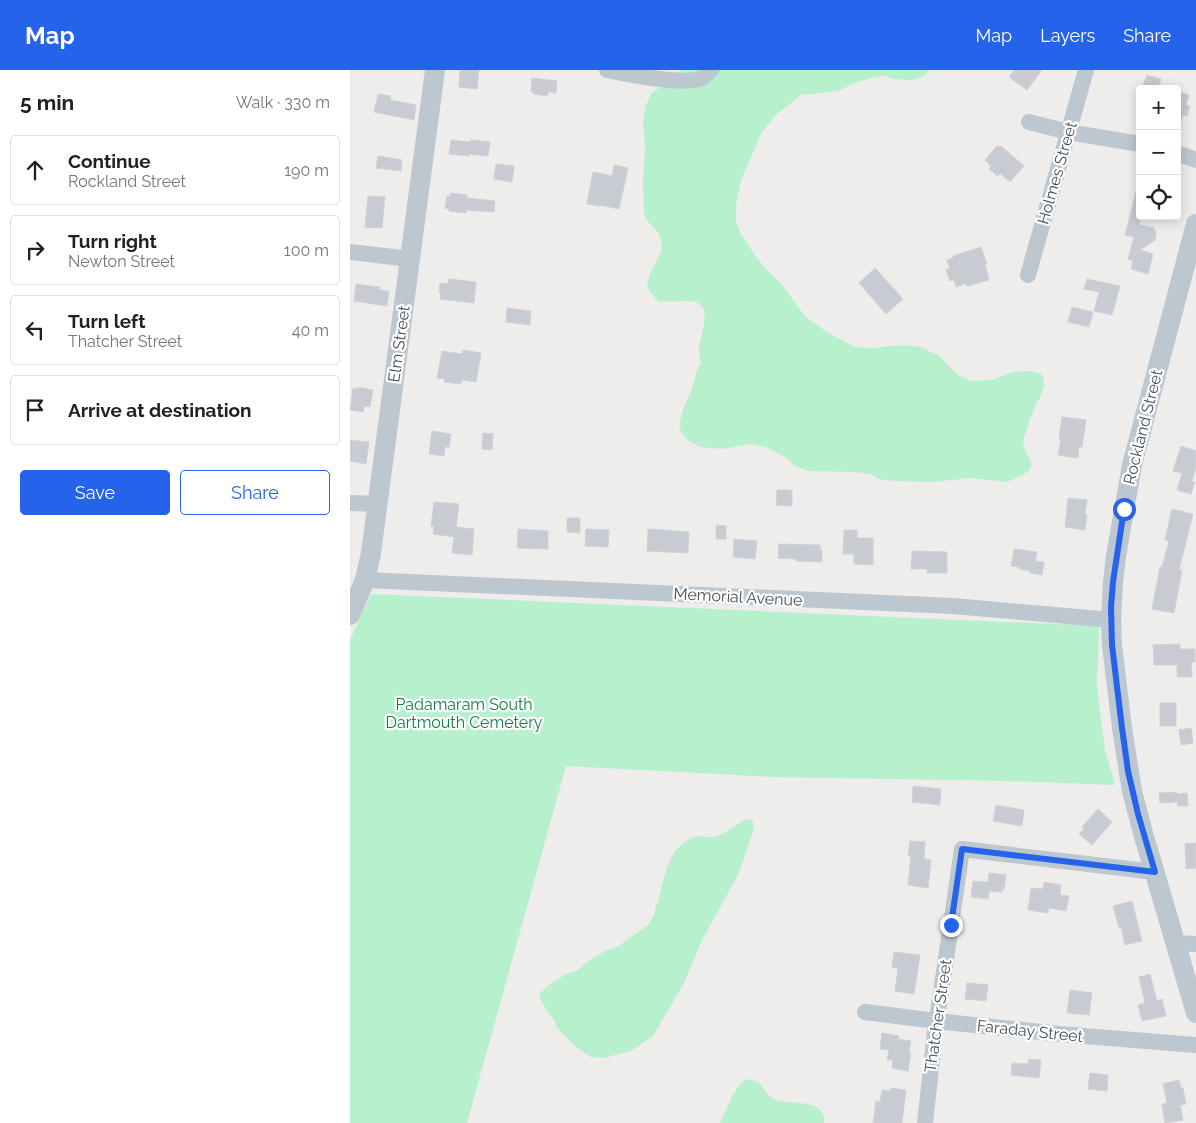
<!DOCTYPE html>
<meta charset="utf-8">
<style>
body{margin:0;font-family:Raleway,sans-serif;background:#f2f2f2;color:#202124}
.controls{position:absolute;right:15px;top:15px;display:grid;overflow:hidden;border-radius:5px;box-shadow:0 2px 12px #0003}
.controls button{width:45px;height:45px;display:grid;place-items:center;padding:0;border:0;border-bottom:1px solid #e0e0e0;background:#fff;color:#202124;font:25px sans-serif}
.stop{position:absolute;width:15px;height:15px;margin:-11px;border:4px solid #2563eb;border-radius:50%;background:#fff}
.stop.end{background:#2563eb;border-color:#fff;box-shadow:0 1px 5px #0008}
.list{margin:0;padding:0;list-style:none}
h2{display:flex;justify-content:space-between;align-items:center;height:65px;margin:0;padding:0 20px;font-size:21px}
h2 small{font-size:16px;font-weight:400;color:#757577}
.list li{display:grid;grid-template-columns:32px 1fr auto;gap:15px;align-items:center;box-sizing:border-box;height:70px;margin:0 10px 10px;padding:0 10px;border:1px solid #e0e0e0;border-radius:5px}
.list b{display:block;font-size:19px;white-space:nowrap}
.list p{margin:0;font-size:16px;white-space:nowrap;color:#757577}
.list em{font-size:16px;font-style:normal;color:#757577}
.actions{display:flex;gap:10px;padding:15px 20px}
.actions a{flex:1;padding:11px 0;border:1px solid #2563eb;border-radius:5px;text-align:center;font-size:18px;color:#2563eb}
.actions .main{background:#2563eb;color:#fff}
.icon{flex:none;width:28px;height:28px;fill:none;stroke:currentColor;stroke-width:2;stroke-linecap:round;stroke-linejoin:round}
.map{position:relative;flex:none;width:846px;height:1053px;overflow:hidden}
header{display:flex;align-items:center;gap:30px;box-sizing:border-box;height:70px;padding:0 25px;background:#2563eb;color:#fff}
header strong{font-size:24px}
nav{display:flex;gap:28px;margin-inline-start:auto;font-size:18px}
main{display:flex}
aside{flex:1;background:#fff}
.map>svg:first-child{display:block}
</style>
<header>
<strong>Map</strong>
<nav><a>Map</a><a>Layers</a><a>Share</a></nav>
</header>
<main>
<aside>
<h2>5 min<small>Walk · 330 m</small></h2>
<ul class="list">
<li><svg class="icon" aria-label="ahead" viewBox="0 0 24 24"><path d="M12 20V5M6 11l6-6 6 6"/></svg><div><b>Continue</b><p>Rockland Street</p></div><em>190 m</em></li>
<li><svg class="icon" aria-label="right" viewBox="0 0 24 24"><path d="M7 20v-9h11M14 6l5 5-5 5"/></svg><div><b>Turn right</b><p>Newton Street</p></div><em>100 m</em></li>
<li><svg class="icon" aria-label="left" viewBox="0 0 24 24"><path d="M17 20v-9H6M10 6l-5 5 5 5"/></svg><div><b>Turn left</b><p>Thatcher Street</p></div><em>40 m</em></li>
<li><svg class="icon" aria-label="arrive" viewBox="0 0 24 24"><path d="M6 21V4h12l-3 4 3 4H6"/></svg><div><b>Arrive at destination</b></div></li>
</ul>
<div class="actions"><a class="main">Save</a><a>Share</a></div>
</aside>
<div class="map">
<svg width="846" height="1053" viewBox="0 0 846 1053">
<rect width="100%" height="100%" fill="#efecec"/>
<g fill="#b7f0cc">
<path d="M331,0h249l-7,7 -11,3 -19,-1 -8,-3 -9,1 -19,5 -19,9 -37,4 -24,19 -15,18 -21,48 -5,25v16l5,13 13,20 12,15 16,16 23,31 23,17 27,14 17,1 32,-3 17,2 18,9 19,19 13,6 21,-1 21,-8 17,-1 11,3 2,3 1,9 -4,12 -3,4 -3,9 -4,8 -7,22 2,9 6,11v6l-3,4 -5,4 -16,7 -36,-4 -38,4 -39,-1 -15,-2 -9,-5 -15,-2 -47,-1 -13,-5 -10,-9 -19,-10 -16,-3 -28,5 -21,-2 -12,-6 -8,-9 -2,-7 4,-16 9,-20 6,-22 3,-3c-1,-5 -2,-11 -2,-16 1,-11 14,-42 -4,-46 -9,-2 -26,0 -36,0l-3,-3 -9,-12 2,-11 12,-24 1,-8 -3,-10 -13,-15 -2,-7 -1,-29 2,-35 -2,-26 3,-17 5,-11z"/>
<path d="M21,524l728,32 -2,61 8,63 10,35 -109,-4 -235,-4 -205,-11 -99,357h-117v-483z"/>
<path d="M395,749l7,1 2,5 -2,10 -14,40 -36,65 -19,45 -30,51 -22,15 -28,7 -13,-1 -16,-12 -17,-17 -3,-8 -4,-4 -9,-16 -2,-6 10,-9 17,-11 11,-3 7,-7 21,-13 12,-4 31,-22 7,-11v-6l3,-5c6,-23 9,-55 34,-65 8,-4 16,0 23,-1 7,-2 24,-13 30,-18z"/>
<path d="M397,1009c4,1 9,2 12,4 6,5 8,14 17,17 15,5 51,-2 48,23h-104c6,-12 15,-39 27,-44z"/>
</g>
<g fill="#c8cbd1" stroke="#d0d2d8">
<path d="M110,0h19l-2,19 -18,-2z"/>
<path d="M665,0h27l-15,20 -18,-13z"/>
<path d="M797,5l14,4 -3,10h-5l-10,-3z"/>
<path d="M182,8l25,3 -1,12 -8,-1v4l-15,-2 1,-2h-3z"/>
<path d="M827,21l12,4 -3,10 4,1 -3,10 -4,-1 -3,11 -3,-1z"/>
<path d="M28,24l13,2 -1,4 26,5 -2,15 -40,-8z"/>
<path d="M101,70l19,2 1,-2 19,2 -2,14 -19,-2v2l-20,-2z"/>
<path d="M647,76l3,1 1,-1 23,20 -14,16 -10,-9 -2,3 -9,-7 2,-3 -6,-6z"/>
<path d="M28,86l24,4 -1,11 -25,-3z"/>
<path d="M146,94l18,2 -2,16 -18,-3z"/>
<path d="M264,95l14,3 -9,41 -19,-4v1l-13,-2 6,-32 19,4z"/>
<path d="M786,122l4,1v32l14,3 2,5 -1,7 -15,10 13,4 -5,20 -17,-5 2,-8 -5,-2 6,-22 -9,-2z"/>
<path d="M100,123l17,2v3l28,3 -1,11 -28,-2v3l-17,-2v-2l-4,-1 2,-12h3z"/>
<path d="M18,126l17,1 -3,31 -17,-1z"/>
<path d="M631,177l6,17h-2l4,16 -22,6 -1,-3 -10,4 -2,-7 -4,1 -4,-11 4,-2 -3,-8 6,-2v-2z"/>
<path d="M525,198l28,31 -17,15 -27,-31z"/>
<path d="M99,209l27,3 -2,21 -34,-4 1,-6h-2l1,-10 8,1z"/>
<path d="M737,209l33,7 -8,29 -18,-4 5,-19 -15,-3z"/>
<path d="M6,214l24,3v3l9,1 -2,15 -33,-5z"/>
<path d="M722,237l21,5 -4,15 -21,-5z"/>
<path d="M157,238l24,3 -1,14 -24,-3z"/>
<path d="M113,280l18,3 -5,29 -14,-2 -1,4 -17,-2 1,-3 -8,-1 5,-27 20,3z"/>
<path d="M8,317l15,3 -3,17 -6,-1 -1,6 -13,-2 3,-22 5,1z"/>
<path d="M712,347l24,3 -4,27h-3l-1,11 -20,-3 3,-16h-2z"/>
<path d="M82,361l19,3 -2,13h-4l-1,9 -15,-2z"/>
<path d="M133,363l10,1 -1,16 -10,-1z"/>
<path d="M0,370l19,2 -3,22 -16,-3z"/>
<path d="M831,376l15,5v16l-4,14 3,1 -4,12 -14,-4 5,-17 -9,-2z"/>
<path d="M427,420h15v16l-16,-1z"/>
<path d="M718,428l19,2 -2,14h2l-2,16 -20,-3z"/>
<path d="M84,432l25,2 -3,23 18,2 -2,26 -20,-2 2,-16 -21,-3 1,-8h-3z"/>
<path d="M822,439l21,5 -14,56h3l-8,43 -22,-4 8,-42h2l7,-26 -4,-1z"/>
<path d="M217,448h13v15l-13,-1z"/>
<path d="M366,455l10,1v13h-10z"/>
<path d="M168,459l30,2v18l-31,-1z"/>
<path d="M236,459l23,1 -1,17 -23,-1z"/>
<path d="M298,459l41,3 -1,21 -41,-2z"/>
<path d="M494,460h13v8h16v27l-19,-1v-10h-11z"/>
<path d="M384,469l23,2 -2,18 -22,-2z"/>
<path d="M429,474l41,1v5h2v12l-26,-1v-2l-18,-1z"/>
<path d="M664,479l23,3 -2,9 9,1 -2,13 -12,-2v-2l-11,-2v-2l-8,-1z"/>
<path d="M562,481l35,1v21h-20v-4h-16z"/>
<path d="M830,574v5h15v13h-4l1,15h-15v-12h-23l-1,-20z"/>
<rect x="810" y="633" width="16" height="23"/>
<path d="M841,658l2,15 -12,2 -2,-15z"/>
<path d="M563,716l28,3 -1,16 -28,-3z"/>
<path d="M827,722v2l10,-1 1,13h-10l-1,-4 -17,1 -1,-10z"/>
<path d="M646,735l28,5 -2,16 -29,-5z"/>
<path d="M748,739l14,13 -20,23 -13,-11 5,-5 -2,-2z"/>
<path d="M560,771l15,1 -1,17 7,1 -3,28 -20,-3 3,-29h-3z"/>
<path d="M846,773v25l-10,1 -1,-25z"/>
<path d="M639,803l17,2 -2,14h-2v3l-13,-1 -1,8 -17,-2 2,-16 15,1z"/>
<path d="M694,812l17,3 -1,10 9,1 -3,15 -17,-3 -1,5 -20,-3 3,-22 12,1z"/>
<path d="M782,831l10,40 -17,4 -4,-18 -2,1 -6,-22z"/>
<path d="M544,882l26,3 -6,39 -19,-3 3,-23 -6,-1z"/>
<path d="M800,904l7,27 5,-2 4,17 -24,5 -4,-16 7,-2 -6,-26z"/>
<path d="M617,913l21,2 -2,16 -21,-2z"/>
<path d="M720,920l22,3 -3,22 -22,-2z"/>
<path d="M532,963l17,3 -1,3 13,2 -2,11 2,1 -3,18 -16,-3 1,-8h-6l2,-10 -9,-1z"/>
<path d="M679,989l12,1 -2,18 -28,-3 1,-12 16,1z"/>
<path d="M740,1003l18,2 -1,16 -19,-2z"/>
<path d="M829,1010l2,8h2l3,16 -6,1 3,15 -18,3 -3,-19 5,-1 -4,-19z"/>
<path d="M541,1018l15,2 -4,33h-29l3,-22 4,1 2,-12 9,1z"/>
</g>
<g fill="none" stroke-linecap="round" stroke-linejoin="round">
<g stroke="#bcc7d0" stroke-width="16">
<path d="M257,0c21,4 76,16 95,8 3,-2 6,-6 9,-8"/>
<path d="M679,52l39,10 72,12"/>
<path d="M827,83l19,7"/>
<path d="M0,182l60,7"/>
<path d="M678,205l58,-205"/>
<path d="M0,433l28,1"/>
<path d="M15,510l588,26 158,14"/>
<path d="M825,873l21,1"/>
<path d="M515,942l71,9 124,13 136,11"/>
<path d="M575,1053l10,-91 16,-107 11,-76 193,23"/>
</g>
<g stroke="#bcc7d0" stroke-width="20">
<path d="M846,154l-64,241 -16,91 -3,26 -2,38 1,25 10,83 10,63 11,42 53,180"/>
<path d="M0,545l15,-35 6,-27 64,-483"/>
</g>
</g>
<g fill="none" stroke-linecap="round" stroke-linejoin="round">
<path stroke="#2563eb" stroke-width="6" d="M601,855l11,-76 193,23 -17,-58 -10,-43 -6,-43 -10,-83 -1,-38 2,-25 11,-73"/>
</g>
<g text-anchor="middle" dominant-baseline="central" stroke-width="4.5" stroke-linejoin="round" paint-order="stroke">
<g font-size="16" fill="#44505a" stroke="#fff">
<text transform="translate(707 103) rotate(-74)">Holmes Street</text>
<text transform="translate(49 274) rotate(-82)">Elm Street</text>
<text transform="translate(793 357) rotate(-76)">Rockland Street</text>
<text transform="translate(388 527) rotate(3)">Memorial Avenue</text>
<text transform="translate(588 946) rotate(-82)">Thatcher Street</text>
<text transform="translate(680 961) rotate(6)">Faraday Street</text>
</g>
<g font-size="16" fill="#127e47" stroke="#fff">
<text x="114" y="634">Padamaram South<tspan x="114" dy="18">Dartmouth Cemetery</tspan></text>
</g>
</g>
</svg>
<div class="controls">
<button>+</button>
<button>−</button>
<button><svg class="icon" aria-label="locate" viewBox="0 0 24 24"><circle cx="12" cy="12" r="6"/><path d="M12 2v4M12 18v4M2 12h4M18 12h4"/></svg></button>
</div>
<div class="stop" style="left:774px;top:439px"></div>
<div class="stop end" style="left:601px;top:855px"></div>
</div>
</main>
